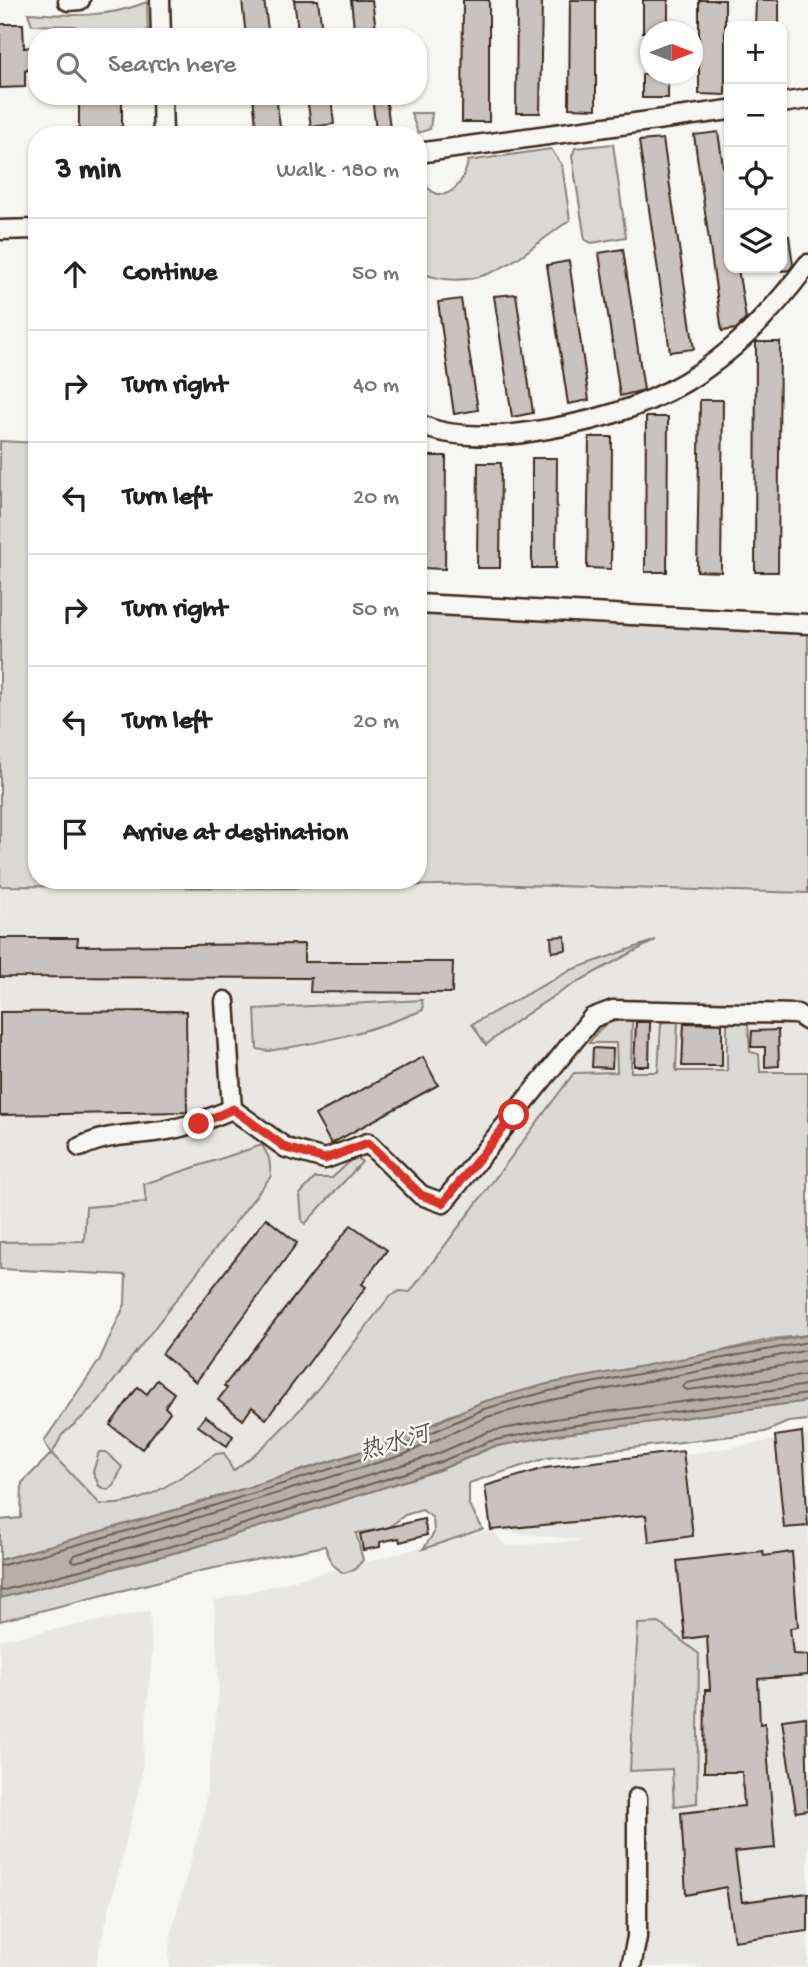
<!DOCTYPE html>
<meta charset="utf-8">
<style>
body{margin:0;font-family:"Gochi Hand","LXGW WenKai TC",sans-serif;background:#f6f6f6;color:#222}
.controls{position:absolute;right:21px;top:21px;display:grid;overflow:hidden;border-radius:14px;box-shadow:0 2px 5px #0004}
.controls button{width:63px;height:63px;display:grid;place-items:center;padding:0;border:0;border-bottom:2px solid #e0e0e0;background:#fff;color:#222;font:35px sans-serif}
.compass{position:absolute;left:640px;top:21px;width:63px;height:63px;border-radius:50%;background:#fff;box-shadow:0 2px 5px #0004;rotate:90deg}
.stop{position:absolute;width:21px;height:21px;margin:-16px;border:5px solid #d93025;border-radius:50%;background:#fff}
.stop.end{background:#d93025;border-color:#fff;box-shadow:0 2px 7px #0008}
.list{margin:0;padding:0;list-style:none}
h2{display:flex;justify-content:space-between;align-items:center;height:91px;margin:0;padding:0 28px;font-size:30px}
h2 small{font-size:23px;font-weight:400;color:#767676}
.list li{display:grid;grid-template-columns:46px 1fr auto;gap:21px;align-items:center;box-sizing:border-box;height:112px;padding:0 28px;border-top:2px solid #e0e0e0}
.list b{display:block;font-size:26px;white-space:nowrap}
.list em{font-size:23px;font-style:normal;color:#767676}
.icon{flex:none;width:38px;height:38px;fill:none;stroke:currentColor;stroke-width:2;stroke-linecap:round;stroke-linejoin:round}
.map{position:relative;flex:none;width:808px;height:1967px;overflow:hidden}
.search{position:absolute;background:#fff;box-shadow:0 2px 5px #0004;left:28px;top:28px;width:399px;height:77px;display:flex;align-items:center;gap:18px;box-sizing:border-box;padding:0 24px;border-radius:28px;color:#767676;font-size:26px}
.panel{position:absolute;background:#fff;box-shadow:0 2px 5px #0004;left:28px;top:126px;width:399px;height:763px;border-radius:28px}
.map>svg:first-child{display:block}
</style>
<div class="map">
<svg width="808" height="1967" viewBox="0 0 808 1967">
<rect width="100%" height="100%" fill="#f6f6f2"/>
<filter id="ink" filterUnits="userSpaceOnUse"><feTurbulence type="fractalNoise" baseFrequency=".0143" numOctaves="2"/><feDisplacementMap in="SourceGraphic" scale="14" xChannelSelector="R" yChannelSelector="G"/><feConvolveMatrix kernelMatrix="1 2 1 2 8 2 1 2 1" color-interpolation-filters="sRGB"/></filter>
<g filter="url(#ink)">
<g fill="#e8e7e2" fill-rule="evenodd">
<path d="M484,884l324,9v179l-234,1 -165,219 -114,125 -41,39 -22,15 -16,-17 -73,45 -23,7 -20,-1 -48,-51 -8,-13 55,-80 26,-57 1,-29 -41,-34 -85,1v-356l291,2z"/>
<path d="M808,1435v532h-638l-1,-16 5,-28 30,-111 15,-121 -5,-90 276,-71 -5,-44zM492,1530l88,10v1l-74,5z"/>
<path d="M150,1611l2,41 -11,128 -46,187h-95v-327z"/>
</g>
<g fill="#dad9d3" stroke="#8a8278" stroke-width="2" fill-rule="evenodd">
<path d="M147,2l1,35h-72l-1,-11 -43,-1 -4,-12c43,3 79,5 119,-11z"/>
<path d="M411,113h21l-2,16 -12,4z"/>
<path d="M613,144l13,93 -34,6 -7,-3 -13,-84 3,-8z"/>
<path d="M551,149l11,16 8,55c-50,34 -86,78 -152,52v-99c17,37 44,21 50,-12z"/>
<path d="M0,441l37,2v437h381v-268l390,18v263l-324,-9 -193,4 -291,-2z"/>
<path d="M656,940c-60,31 -118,61 -170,105l-14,-21 99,-54z"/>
<path d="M422,1000l1,10c-53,22 -98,32 -155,41l-11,-2 -2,-40z"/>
<path d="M667,1018l75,1 6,3 2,30 9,2 1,18h48v263l-36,4 -321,76 -53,25 -216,68 -182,52v-40l21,-2 1,-35 29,-29 -7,-13 55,-80 26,-57 1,-29 -126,-6v-27l84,-1 2,-34 60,-5 -2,-18 118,-39 7,13 2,18 -178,232 -31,27 -10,19 48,50c44,5 80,-28 116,-50l8,-1 9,18c64,-46 109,-114 157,-175l10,-5 10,1 164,-219 43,-1 -1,-29h-27c11,-17 21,-25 43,-23l-1,52h27l3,-48zM678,1022h49v49h-51z"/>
<path d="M356,1156l6,6 -57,62 -3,-4 -2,-26 15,-16h17z"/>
<path d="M808,1401v19l-20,2 -23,10 -218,26 -78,25v22l14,24 -60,20 11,-16 -1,-15 -11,-8 -17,5 -17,13 -32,5 7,27 -9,10 -11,3 -11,-9 -7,-18 -125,25 -200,50v-23l189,-49 253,-80 50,-22 64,-12z"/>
<path d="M99,1452h7l16,15 -8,19 -7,4 -8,-4 -6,-14z"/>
<path d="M659,1623l40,31 -2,149 -23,3 -2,-37 -42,2 8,-147z"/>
</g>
<path fill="#b6b0a9" stroke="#857a71" stroke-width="2" d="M808,1335v66l-252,34 -64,12 -50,22 -253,80 -189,49v-38l182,-52 216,-68 84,-38 65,-18z"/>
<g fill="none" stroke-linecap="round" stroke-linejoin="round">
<g stroke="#6c6056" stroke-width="2">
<path d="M808,1350l-257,50 -64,17 -84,38 -329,100 -3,5 4,2 110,-29 144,-45 108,-34 51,-22 66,-13 254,-34"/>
<path d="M808,1361l-122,22 -3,4 4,3 121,-15"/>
<path d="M0,1566l184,-51 216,-68 84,-38 65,-18 259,-49"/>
<path d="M0,1591l187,-49 253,-80 50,-21 65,-13 253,-34"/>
</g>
</g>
<g fill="#c8c3be" stroke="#3b2a1e" stroke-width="2">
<path d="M242,0h22l5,37h-23z"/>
<path d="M294,0h24l5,37h-24z"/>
<path d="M351,0h21l5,37h-22z"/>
<path d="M463,0h26v122h-27z"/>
<path d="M517,0h25l-2,113h-24z"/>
<path d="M570,0h26v109l-27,-1z"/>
<rect x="643" y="0" width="25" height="32"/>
<path d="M699,0h26v95l-26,-1z"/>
<path d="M756,0h23v26h-24z"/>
<path d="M0,24h23l1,24 7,-1 1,21 -7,3v16l-25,1z"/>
<rect x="642" y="74" width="26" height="24"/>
<rect x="79" y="96" width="43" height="39"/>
<path d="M253,96h23l5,38 -24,1z"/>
<path d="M307,96h24l3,28 -23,3z"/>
<path d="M372,96h14l4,33 -14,2z"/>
<path d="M718,132l11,74v62h9l8,51 -10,10 -14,2 -28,-196z"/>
<path d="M663,139l31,210 -24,3 -31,-211z"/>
<path d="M789,236l4,29 -4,5 -7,1v-34z"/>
<path d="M623,249l21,141 -24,6 -21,-143z"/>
<path d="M569,261l20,139 -21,4 -21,-139z"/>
<path d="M516,294l17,119 -21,4 -18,-121z"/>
<path d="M461,299l17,111 -24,4 -16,-112z"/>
<path d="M756,342h24l-2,230h-23z"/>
<path d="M700,400h23l-2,172 -24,-1z"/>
<path d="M646,417h22l-1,155h-22z"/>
<path d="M589,437h23l-1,132 -24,-1z"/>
<path d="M422,456h24l-1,113 -24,-1z"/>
<path d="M532,458h25l-1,110h-24z"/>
<path d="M478,463h23l-1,105h-23z"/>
<path d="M565,936l1,14 -14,2 -1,-15z"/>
<path d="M0,938h78l-1,8 227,-2v18h149l-1,31 -142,-1 1,-14 -311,-1z"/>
<path d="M186,1011l1,101 -187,3v-103z"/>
<path d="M636,1022h14l-1,44h-15z"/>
<path d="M684,1023l38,1v42h-40z"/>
<path d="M778,1030l1,36 -14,1v-20h-14l1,-16z"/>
<path d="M593,1048l20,1 -1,19 -20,-1z"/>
<path d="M423,1057l15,28 -107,59 -16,-29z"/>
<path d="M266,1218l31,25 -101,139 -34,-28z"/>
<path d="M351,1225l36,25 -25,34 4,3 -100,132 -14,-12 -9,13 -25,-20 9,-12 -3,-2z"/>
<path d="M157,1380l17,13 -9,14 5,5 -28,37 -32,-24 28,-38 9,7z"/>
<path d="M205,1416l28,20 -6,10 -29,-20z"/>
<path d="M802,1432l6,94 -24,2 -9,-92z"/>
<path d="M683,1451l10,85 -44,6 -3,-27 -155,15 -6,-44 60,-18z"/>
<path d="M424,1519l3,16 -27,7 -1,-4 -19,4v5l-17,3 -3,-16z"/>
<path d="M763,1551l1,5 28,-4 6,75 -8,1 3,26 15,1v20l-50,4 2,45 5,-1 10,125 -40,4 7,50 66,-9v38l-74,10 -8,-54 -40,8 -5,-82 63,-7 -2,-34h-38l1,-82h5l-3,-54 -22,3 -8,-78z"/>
<path d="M806,1717l2,93 -12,2 -14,-92z"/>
</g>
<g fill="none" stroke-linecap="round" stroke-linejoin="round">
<g stroke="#3b2a1e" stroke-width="23">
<g id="minor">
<path d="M160,0l1,37"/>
<path d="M68,1l12,-1"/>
<path d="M162,96l1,39"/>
<path d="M782,103l26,-4"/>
<path d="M418,153l311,-43"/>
<path d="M0,230l37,-1"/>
<path d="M418,423c25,15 78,14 105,10 134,-19 204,-61 285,-169"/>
<path d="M418,604l390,20"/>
<path d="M232,1109l54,39 39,11 43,-16 53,52 22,8 149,-185 21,-8 184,4 11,7"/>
<path d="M80,1147c29,-13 44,-11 74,-15 28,-3 53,-12 78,-23l-7,-108"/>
<path d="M631,1967l6,-30v-139"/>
</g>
</g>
<use href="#minor" stroke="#f6f6f2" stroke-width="18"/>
</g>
</g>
<g fill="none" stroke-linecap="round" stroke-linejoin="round" filter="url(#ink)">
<path stroke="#d93025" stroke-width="9" d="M199,1124l34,-15 53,39 39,11 43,-16 53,52 22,8 71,-88"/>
</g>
<g text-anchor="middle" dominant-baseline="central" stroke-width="5" stroke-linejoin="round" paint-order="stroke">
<g font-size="24" font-style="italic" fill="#605248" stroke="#f6f6f2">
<text transform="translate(395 1445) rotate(-16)">热水河</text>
</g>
</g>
</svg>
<div class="controls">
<button>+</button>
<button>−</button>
<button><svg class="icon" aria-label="locate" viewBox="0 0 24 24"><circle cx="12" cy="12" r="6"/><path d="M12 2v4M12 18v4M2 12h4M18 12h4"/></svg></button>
<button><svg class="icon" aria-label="layers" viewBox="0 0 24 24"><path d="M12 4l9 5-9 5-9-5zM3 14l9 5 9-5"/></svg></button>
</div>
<svg class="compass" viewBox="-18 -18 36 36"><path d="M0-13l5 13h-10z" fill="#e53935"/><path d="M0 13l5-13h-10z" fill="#767676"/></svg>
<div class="stop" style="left:514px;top:1115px"></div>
<div class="stop end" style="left:199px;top:1124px"></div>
<div class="search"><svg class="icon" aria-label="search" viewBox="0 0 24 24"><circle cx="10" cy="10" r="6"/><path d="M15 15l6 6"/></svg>Search here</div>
<section class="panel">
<h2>3 min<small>Walk · 180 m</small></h2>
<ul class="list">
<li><svg class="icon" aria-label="ahead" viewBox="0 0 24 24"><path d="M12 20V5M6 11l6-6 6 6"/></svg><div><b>Continue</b></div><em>50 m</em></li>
<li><svg class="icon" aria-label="right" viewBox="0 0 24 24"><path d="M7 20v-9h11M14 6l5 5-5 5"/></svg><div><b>Turn right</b></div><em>40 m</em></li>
<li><svg class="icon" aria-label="left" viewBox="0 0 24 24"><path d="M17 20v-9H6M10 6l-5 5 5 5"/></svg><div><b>Turn left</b></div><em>20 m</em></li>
<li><svg class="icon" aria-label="right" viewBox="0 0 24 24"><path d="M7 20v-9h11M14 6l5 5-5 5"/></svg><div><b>Turn right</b></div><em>50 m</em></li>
<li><svg class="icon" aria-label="left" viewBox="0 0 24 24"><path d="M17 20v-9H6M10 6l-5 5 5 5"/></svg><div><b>Turn left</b></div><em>20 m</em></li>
<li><svg class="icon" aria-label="arrive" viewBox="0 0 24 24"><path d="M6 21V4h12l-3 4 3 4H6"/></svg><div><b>Arrive at destination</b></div></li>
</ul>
</section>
</div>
